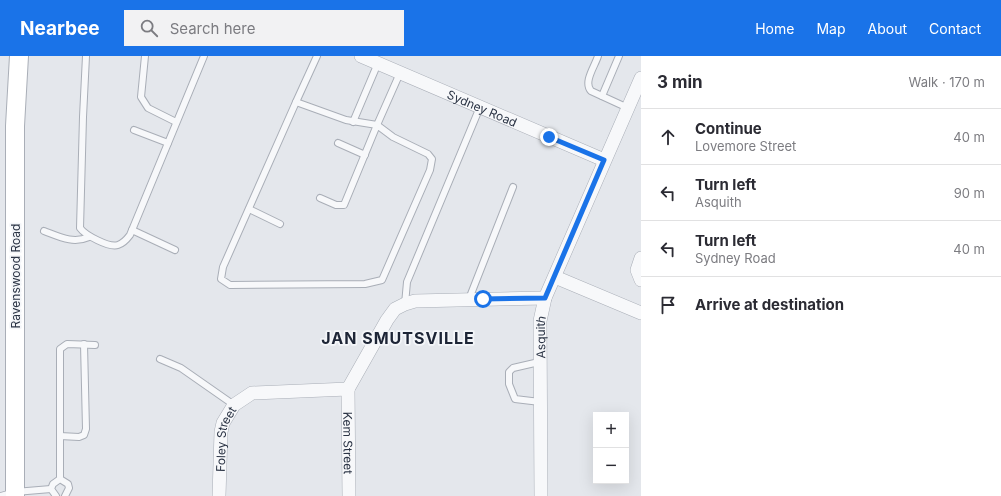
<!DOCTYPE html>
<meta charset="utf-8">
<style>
body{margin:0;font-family:Inter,sans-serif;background:#f2f2f3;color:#2b2b33}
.controls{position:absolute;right:12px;bottom:12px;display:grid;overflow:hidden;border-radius:0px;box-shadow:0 4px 16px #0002}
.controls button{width:36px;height:36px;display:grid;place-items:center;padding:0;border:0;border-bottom:1px solid #e1e1e2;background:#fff;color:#2b2b33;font:20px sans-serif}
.stop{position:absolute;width:12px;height:12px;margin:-9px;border:3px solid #1a73e8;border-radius:50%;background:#fff}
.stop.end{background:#1a73e8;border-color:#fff;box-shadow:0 1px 4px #0008}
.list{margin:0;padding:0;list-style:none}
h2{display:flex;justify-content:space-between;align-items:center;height:52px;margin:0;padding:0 16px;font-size:17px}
h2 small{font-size:13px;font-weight:400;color:#7c7c81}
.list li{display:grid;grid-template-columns:26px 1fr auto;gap:12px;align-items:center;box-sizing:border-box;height:56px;padding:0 16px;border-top:1px solid #e1e1e2}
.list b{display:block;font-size:15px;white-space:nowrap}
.list p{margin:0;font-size:13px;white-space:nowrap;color:#7c7c81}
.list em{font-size:13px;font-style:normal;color:#7c7c81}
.icon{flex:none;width:22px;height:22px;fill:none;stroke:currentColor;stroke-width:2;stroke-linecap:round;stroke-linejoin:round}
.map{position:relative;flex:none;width:641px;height:440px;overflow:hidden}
header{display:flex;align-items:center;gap:24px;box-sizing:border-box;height:56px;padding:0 20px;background:#1a73e8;color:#fff}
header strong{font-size:19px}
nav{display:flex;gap:22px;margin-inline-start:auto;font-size:14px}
.search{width:280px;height:36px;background:#f2f2f3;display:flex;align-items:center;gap:10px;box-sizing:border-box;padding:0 14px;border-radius:0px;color:#7c7c81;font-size:15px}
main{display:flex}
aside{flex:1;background:#fff}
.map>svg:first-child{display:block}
</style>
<header>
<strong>Nearbee</strong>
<div class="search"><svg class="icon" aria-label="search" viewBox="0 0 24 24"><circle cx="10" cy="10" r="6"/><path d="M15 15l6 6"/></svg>Search here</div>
<nav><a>Home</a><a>Map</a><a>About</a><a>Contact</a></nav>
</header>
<main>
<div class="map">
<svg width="641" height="440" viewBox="0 0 641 440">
<rect width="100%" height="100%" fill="#e4e7ec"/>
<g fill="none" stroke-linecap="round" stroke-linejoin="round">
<g stroke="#a9aeb7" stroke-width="8">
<g id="lane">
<path d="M86,0l-3,61 -3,111c5,7 29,20 38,17 6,-2 9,-6 12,-10l74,-179"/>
<path d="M145,0l-4,41 7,11 28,14"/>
<path d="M317,0l-21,46 50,18 31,5 23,-52"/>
<path d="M598,0c-3,10 -15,26 -7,35l37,17"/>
<path d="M602,40l17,-40"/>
<path d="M296,46l-73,165 -2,12 9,6 135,-1 17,-4 48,-110 2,-11 -4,-5 -35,-17 -16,-12 -33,80h-8l-16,-7"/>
<path d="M353,66l25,-59"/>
<path d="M134,74l34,13"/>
<path d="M338,87l27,12"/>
<path d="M249,153l31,15"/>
<path d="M132,174l43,20"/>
<path d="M44,175c16,6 29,13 45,6"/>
<path d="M469,243l44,-112"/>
<path d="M405,248l2,-22 73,-175"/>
<path d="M160,303l21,9 53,37"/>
<path d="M539,306l-26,6 -4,4v12l6,15 25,3"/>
<path d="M60,380l19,1 5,-2 2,-6 -2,-85"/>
<path d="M60,423v-130l7,-5 28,1"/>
<path d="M1,440l14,-4 36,-3"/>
<path d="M56,440l-5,-7 2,-5 7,-5 8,5 1,4 -4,8"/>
</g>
</g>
<g stroke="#a9aeb7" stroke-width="14">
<g id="street">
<path id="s1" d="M361,0l243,104"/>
<path d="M641,202l-4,12 4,10"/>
<path d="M555,221l86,36"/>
<path d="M348,333l39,-69 8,-11 10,-5 10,-3 130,-3"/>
<path id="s2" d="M348,333l1,107"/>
<path id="s3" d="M219,440l2,-64 2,-9 11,-18 18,-12 96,-4"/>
<path id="s4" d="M541,440l-1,-175 5,-23 96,-220"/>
</g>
</g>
<g stroke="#a9aeb7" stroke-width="20">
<path id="secondary" d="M15,440v-370l4,-70"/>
</g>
<use href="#lane" stroke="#f7f8fa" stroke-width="6"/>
<use href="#street" stroke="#f7f8fa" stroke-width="13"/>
<use href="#secondary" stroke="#fff" stroke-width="18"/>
</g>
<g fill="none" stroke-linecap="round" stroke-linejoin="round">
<path stroke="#1a73e8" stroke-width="5" d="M483,243l62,-1 59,-138 -55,-23"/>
</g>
<g text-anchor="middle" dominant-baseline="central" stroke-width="3.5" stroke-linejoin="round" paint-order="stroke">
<g font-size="12" fill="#2b3445" stroke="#f4f6f9">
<text stroke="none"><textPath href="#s1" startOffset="132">Sydney Road</textPath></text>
<text transform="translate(15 220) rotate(-90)">Ravenswood Road</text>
<text stroke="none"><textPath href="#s4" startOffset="159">Asquith</textPath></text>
<text stroke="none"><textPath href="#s3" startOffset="58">Foley Street</textPath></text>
<text stroke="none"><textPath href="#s2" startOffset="54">Kem Street</textPath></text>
</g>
<g font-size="16" font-weight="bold" letter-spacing="1" fill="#1d2536" stroke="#f4f6f9">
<text x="398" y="282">JAN SMUTSVILLE</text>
</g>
</g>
</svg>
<div class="controls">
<button>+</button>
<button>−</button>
</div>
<div class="stop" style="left:483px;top:243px"></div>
<div class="stop end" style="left:549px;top:81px"></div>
</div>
<aside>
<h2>3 min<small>Walk · 170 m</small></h2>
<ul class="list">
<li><svg class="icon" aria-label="ahead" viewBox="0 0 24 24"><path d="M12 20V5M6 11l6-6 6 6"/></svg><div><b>Continue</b><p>Lovemore Street</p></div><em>40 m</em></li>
<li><svg class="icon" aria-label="left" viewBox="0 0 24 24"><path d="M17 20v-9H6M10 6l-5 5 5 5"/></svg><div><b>Turn left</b><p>Asquith</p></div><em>90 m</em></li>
<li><svg class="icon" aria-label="left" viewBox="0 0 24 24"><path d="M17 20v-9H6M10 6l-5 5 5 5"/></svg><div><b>Turn left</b><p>Sydney Road</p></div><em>40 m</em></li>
<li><svg class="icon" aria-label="arrive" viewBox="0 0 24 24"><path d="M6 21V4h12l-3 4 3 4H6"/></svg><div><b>Arrive at destination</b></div></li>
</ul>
</aside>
</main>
